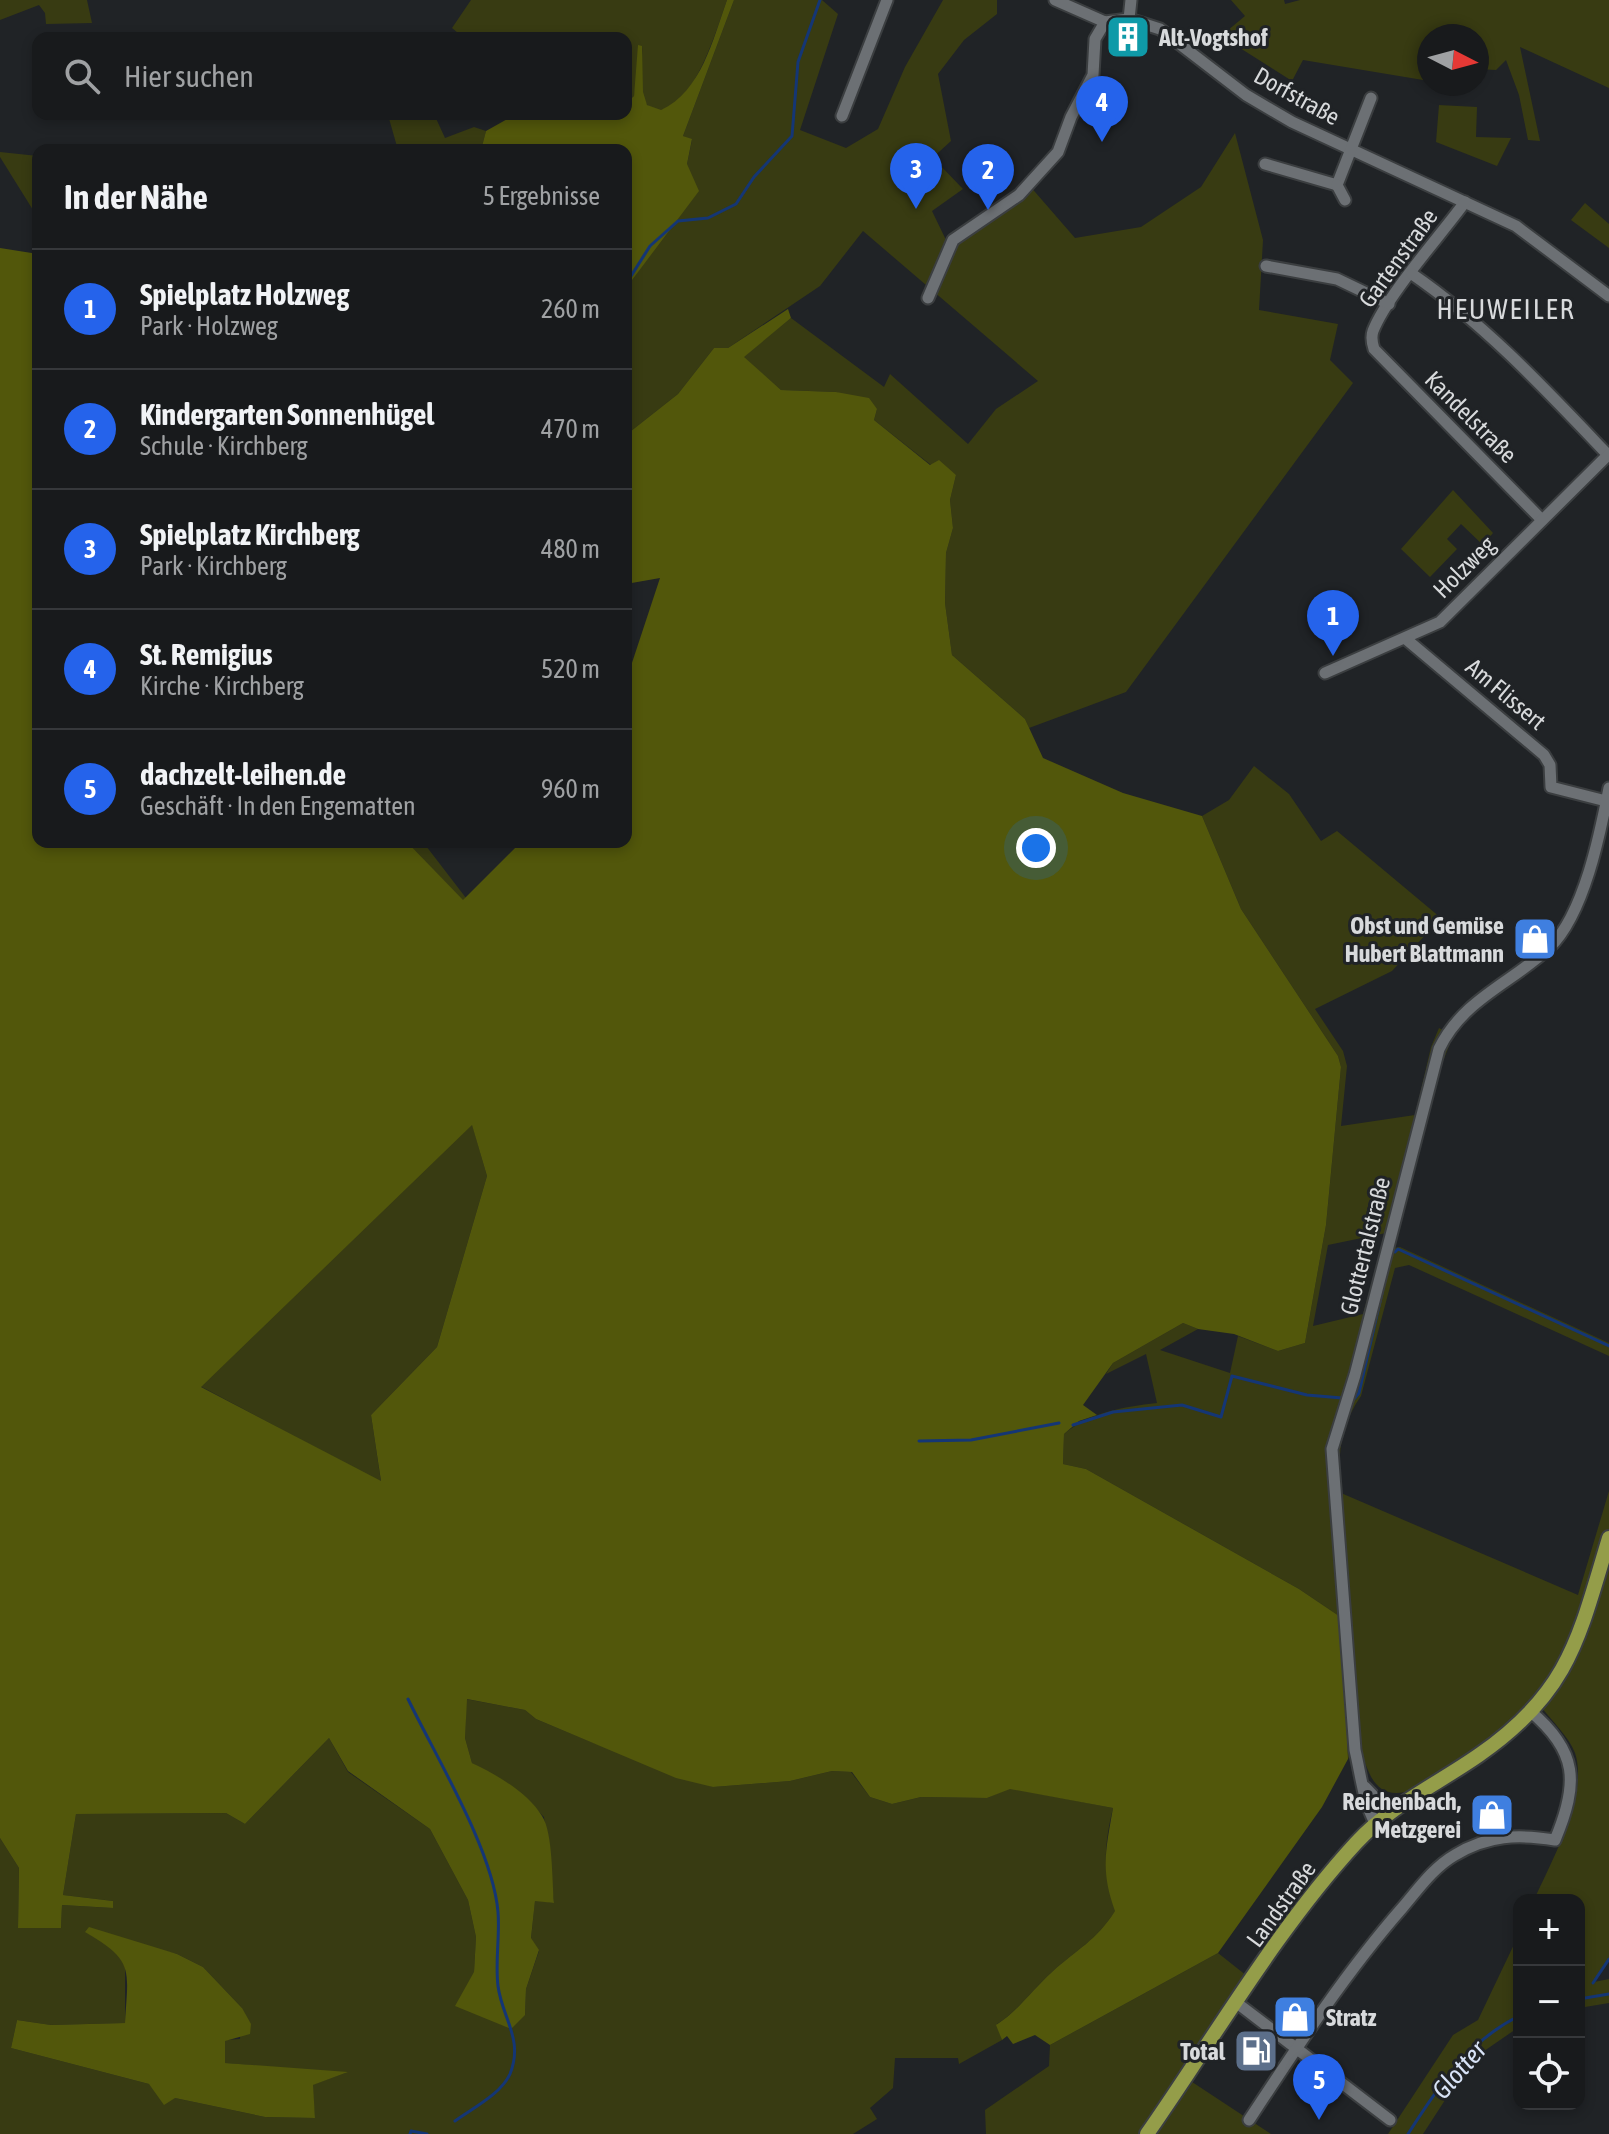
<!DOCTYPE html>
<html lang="de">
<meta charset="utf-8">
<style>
body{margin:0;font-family:"Asap Condensed",sans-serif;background:#212325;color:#f1f3f6}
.controls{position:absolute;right:24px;bottom:24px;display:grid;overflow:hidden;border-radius:16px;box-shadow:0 4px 12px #0003}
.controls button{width:72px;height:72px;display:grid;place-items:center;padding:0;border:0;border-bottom:2px solid #36383b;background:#181a1c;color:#f1f3f6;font:40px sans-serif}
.compass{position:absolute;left:1417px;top:24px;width:72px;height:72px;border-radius:50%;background:#181a1c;box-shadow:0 4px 12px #0003;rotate:96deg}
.you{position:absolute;left:1036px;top:848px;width:28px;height:28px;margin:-20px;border:6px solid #fff;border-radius:50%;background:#1a73e8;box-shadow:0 0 0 12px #1a73e833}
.badge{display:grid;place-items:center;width:52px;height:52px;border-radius:50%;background:#2563eb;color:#fff;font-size:26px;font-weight:700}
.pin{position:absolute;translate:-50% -66px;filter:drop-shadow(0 2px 4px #0008)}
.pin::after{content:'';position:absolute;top:42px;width:28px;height:24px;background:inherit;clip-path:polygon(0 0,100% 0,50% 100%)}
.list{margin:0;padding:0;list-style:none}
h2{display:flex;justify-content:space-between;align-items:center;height:104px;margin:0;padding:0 32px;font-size:34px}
h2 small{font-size:26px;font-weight:400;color:#9fa1a3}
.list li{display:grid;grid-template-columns:52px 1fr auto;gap:24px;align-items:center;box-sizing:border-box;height:120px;padding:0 32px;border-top:2px solid #36383b}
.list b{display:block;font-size:30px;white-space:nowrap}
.list p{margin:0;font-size:26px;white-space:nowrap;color:#9fa1a3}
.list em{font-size:26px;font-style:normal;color:#9fa1a3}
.icon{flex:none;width:44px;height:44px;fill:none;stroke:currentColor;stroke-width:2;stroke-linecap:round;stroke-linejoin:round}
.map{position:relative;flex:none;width:1609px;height:2134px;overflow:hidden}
.search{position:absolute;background:#181a1c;box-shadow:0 4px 12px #0003;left:32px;top:32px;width:600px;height:88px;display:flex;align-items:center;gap:20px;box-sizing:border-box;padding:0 28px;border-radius:16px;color:#9fa1a3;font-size:30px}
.panel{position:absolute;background:#181a1c;box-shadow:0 4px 12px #0003;left:32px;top:144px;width:600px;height:704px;border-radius:16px}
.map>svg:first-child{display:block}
</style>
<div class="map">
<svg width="1609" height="2134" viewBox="0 0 1609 2134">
<rect width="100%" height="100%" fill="#202326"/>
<g fill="#383b12" fill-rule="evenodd">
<path d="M0,0h87l5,23 -46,1 -1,-11 -6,-8 -39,15z"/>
<path d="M471,0h256c-10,28 -32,105 -66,110 -6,1 -13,-3 -16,-8 -7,-14 -2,-40 -3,-56l-8,50 -8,7v-65h-162l-12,-10z"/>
<path d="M734,0h88l16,14 -38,116 46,18 32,-19 27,-62 38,-67h54v14l-33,26 -26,34 13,67 -44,40 5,5 25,-24 26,27 -31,22 14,29h7l76,-55 46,53 66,-11 60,-40 34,-54 28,107 -4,70 79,14 -8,36 23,23 -227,309 -97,36 -4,-9 -73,-64 -7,-52 1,-50 7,-25 -3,-28 6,-25 -25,-10 -57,-45 3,-11 -41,-17 -55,-2 -38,-33 48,-39 93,69 6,-13 78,70 28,-35 42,-28 -175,-150 -43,55 -92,62h-14l-36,46 -52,41v-147l15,-24 46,-100 5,-24 -9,-4z"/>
<path d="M1231,0h53l1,4 15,-4h309v88l-89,-41 20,94 -12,-1 -9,-45 -13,-35 -10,10 -19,-1v-33h-48v45l-126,-21 -11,21 -71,-45 24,-20z"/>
<path d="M1439,105l38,2 -1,30 35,1 -14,28 -61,-24z"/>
<path d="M434,114l11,24 29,-11 12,4 -5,19h-83l-10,-35z"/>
<path d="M0,152l38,4v62l-38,-61z"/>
<path d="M1585,203l24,21v24l-38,-28z"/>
<path d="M1453,490l40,43 -10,12 -22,-21 -14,15 10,10 -27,28 -29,-28z"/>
<path d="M1254,766l35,28 32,47 16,-10 104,87 -49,53 -77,38 28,42 4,15 -6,60 74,-11 16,-68 8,-19 14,8 -21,53 -39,159 7,-1 209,96v13l-200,-91 -14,3 -34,128c-21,30 -24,60 -20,97l237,102 31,-104v468l-15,23 15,-3v24l-30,5v-108h-45c17,-38 55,-105 41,-147 -6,-16 -23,-32 -33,-45l-137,84c-30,6 -36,-18 -44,-41l-10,2 -3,6 -6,-141 -43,-29 -213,-120 -23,-5 1,-30c27,-22 59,-27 93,-31l-11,-49 -40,20 7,-11 70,-40 15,6 -38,21 70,23 8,-37 40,15 27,-8 21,-118 15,-158 -3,-11 -97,-147 -39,-93 27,-16zM1386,1233l-23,81 -50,12 15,-81z"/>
<path d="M407,842h16l43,56 -3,3z"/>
<path d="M472,1124l15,52 -50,171 -66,68 10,67 -181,-96z"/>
<path d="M466,1699l59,11 11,9 55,23 122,45 77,-6 42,-10 19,1 19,25 22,7 29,-7 66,1 23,-10 103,20c-9,37 -11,66 3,102 -20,31 -39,39 -64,62 -20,18 -33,38 -55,52l5,16 -43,24 -1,-6h-63l-2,30 -23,20 7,11 -24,15h-853v-296l19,30 -1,60h43l1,-23 50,3 1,-7 -50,-6 13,-81 150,-1 19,11 84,-86 19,34 82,57 38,71 8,37 -2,35 51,43 1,-26 13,-38 -8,-12 4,-39 19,3 -10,-86 -23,-23 -49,-31 -7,-25zM86,1931l91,23 26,13 39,41 -2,31 -15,1v23l120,10 -33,12 3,33 -50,-1 -90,-19 -26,-14 -138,-36 6,-28 34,5 74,-2v-60l-9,-13z"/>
<path d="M1519,1934v93l-48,33 -48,74h-35l65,-99 25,-15z"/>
<path d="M1218,1953l29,23 -67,98 91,60h-285l-1,-24 64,-44 1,-21z"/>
</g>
<g fill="#52570b" fill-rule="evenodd">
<path d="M727,0h7l-51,136 9,3 -5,25 12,27 -73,97v-138h-145l5,-19 30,-17h110v-11l8,-7 4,-51 4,1 1,46 4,13 14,5c40,-18 52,-71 66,-110z"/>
<path d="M0,248l38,6v588h369l56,58 58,-58h105v-161l34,-103 -34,6v-149l52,-41 36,-46h14l60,-39 3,9 -47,39 37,33 55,2 33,6 8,11 -3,11 56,45 9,-5 17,15 -6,25 3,28 -7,25 -1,50 7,52 73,64 18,39 80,35 79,23 39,93 97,147 3,11 -15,158 -21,118 -27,8 -44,-17 -36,-5 -15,-6 -70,40 -30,42 14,10 -18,6 -15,13 -1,30 23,5 213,120 43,29 6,141 -26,48 -104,146 -168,92 -15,-10 -22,9 -6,-8 -5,4 -6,-15c23,-15 36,-35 56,-53 25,-23 44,-31 63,-61 -15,-41 -9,-62 -2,-103l-103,-19 -23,9 -66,-1 -29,7 -22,-7 -18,-25 -20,-1 -42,10 -77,6 -37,-9 -140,-59 -11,-9 -58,-11 -2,39 7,25c25,12 55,29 70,53 11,16 10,66 12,87l-19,-2 -4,37 8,12 -13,39 -1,26 -14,14 -56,-23 19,-34 2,-35 -8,-37 -38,-71 -82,-58 -19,-33 -84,86 -19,-11 -150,1 -13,81 50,6v7l-51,-3 -1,23h-43l1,-60 -19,-30zM472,1125l15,51 -50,171 -66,68 10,66 -180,-94z"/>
<path d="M89,1927l88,27 26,13 39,41 9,16 -1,10 -25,7v22l123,9 -35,13 2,33 -50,-1 -90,-19 -11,7 -15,-21 -138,-36 6,-28 34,5 74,-2c3,-54 10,-62 -40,-91z"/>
</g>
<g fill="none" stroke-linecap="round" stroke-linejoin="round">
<g stroke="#143675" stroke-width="3">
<path d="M626,284l24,-38 28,-25 30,-3 28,-14 18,-27 38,-41 6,-74 22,-62"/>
<path d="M1395,1252l3,-3 211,97"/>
<path d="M1354,1399l5,-6 26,-113"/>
<path d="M1073,1425l40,-13 69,-7 39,12 11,-41 75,19 35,3"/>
<path d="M919,1441l52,-1 88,-17"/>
<path d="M408,1699c28,58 85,151 90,213 2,24 -3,49 0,74 4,32 26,53 12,88 -9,20 -37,34 -55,47"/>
<path d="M1593,1983l16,-24"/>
<path d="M1579,1999l30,-5"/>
<path d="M410,2134l1,-3 16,3"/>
<path d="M1408,2134c30,-47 60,-93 111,-118"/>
</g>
<g stroke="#3b3e40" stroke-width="15">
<g id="minor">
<path d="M1055,0l50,22 24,-3 31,10 86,66 46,27 224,104 93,70"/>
<path d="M1129,19l2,-19"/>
<path d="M842,116l45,-116"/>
<path d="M1265,164l72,21 34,-87"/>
<path d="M1337,185l8,15"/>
<path d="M1465,202c-24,33 -78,93 -92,129 -2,6 -1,12 1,18l168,171"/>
<path d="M1266,266l71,13 52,25"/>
<path d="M1412,274c73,50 135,117 196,181"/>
<path d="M928,298l25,-58 66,-45 39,-43 13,-35 22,-42 2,-36 10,-17"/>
<path d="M1406,639l138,116 6,10 1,22 55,14"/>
<path d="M1325,673l115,-51 169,-168"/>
<path d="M1365,1787l24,25"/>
<path d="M1375,1823c-12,-23 -14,-47 -20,-73l-23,-301 23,-74 84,-326c24,-50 73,-66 111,-102 34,-33 50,-113 59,-159"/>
<path d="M1237,2003l153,117"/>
<path d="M1249,2120c48,-73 97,-148 154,-213 16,-19 31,-40 52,-52 33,-20 63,-21 100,-15 24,-57 23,-89 -25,-129"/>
</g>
</g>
<g stroke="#3b3e40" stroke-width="18">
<path id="major" d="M1147,2134c67,-96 130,-205 209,-291 35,-38 80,-58 123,-88 91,-63 100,-118 130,-217"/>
</g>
<use href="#minor" stroke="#6c7074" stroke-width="11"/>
<use href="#major" stroke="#949d49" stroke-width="14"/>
</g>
<defs>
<g id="building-square" transform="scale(2.3)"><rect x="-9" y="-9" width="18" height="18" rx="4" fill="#0f9aa8" stroke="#202326"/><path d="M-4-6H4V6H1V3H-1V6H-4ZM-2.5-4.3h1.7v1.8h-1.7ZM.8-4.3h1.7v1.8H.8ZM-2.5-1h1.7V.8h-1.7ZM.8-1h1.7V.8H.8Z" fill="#fff"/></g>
<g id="shop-square" transform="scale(2.3)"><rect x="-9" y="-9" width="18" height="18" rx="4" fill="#3f7fe0" stroke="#202326"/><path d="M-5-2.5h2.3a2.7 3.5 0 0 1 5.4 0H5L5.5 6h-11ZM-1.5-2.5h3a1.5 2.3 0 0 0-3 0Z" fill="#fff"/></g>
<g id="fuel-square" transform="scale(2.3)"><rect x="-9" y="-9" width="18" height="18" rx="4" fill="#5c6f8a" stroke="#202326"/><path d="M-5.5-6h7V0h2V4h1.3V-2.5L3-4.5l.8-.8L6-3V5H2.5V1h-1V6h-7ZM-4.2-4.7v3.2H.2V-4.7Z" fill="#fff"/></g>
</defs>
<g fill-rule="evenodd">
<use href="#building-square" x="1128" y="37"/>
<use href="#shop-square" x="1535" y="939"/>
<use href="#shop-square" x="1492" y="1815"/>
<use href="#shop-square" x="1295" y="2017"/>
<use href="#fuel-square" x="1256" y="2051"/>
</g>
<g text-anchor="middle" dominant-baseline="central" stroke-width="6" stroke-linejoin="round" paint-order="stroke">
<g font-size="24" font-weight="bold" fill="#d8dadc" stroke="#202326" text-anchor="end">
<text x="1159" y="37" text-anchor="start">Alt-Vogtshof</text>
<text x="1504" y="925">Obst und Gemüse<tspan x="1504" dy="28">Hubert Blattmann</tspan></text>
<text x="1461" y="1801">Reichenbach,<tspan x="1461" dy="28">Metzgerei</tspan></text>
<text x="1326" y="2017" text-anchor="start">Stratz</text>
<text x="1225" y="2051">Total</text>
</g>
<g font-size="24" fill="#d8dadc" stroke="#202326">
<text transform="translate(1297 96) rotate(29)">Dorfstraße</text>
<text transform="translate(1398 258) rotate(-54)">Gartenstraße</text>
<text transform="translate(1471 417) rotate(45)">Kandelstraße</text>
<text transform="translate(1464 567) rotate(-45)">Holzweg</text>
<text transform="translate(1506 694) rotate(40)">Am Flissert</text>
<text transform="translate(1365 1246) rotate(-76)">Glottertalstraße</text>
<text transform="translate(1281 1904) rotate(-54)">Landstraße</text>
</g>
<g font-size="26" font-style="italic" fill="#d8e3f7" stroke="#202326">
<text transform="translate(1459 2070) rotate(-49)">Glotter</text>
</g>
<g font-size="28" letter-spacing="2" fill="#d8dadc" stroke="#202326">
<text x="1506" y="309">HEUWEILER</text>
</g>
</g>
</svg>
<div class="controls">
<button>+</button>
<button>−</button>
<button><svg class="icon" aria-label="locate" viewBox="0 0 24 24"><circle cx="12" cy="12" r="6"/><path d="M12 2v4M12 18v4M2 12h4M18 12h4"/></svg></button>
</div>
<svg class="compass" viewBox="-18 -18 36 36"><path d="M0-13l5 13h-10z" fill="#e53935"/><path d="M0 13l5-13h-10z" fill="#9fa1a3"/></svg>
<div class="you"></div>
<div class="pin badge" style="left:1333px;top:656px">1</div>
<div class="pin badge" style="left:988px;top:210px">2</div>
<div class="pin badge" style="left:916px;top:209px">3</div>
<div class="pin badge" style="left:1102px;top:142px">4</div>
<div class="pin badge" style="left:1319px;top:2120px">5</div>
<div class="search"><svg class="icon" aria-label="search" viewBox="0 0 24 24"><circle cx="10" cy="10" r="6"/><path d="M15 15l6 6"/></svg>Hier suchen</div>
<section class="panel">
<h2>In der Nähe<small>5 Ergebnisse</small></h2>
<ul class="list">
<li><span class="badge">1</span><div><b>Spielplatz Holzweg</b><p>Park · Holzweg</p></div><em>260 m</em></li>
<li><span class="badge">2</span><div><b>Kindergarten Sonnenhügel</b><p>Schule · Kirchberg</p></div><em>470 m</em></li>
<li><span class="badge">3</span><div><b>Spielplatz Kirchberg</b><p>Park · Kirchberg</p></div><em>480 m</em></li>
<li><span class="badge">4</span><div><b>St. Remigius</b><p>Kirche · Kirchberg</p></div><em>520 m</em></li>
<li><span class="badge">5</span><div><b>dachzelt-leihen.de</b><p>Geschäft · In den Engematten</p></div><em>960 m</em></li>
</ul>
</section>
</div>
